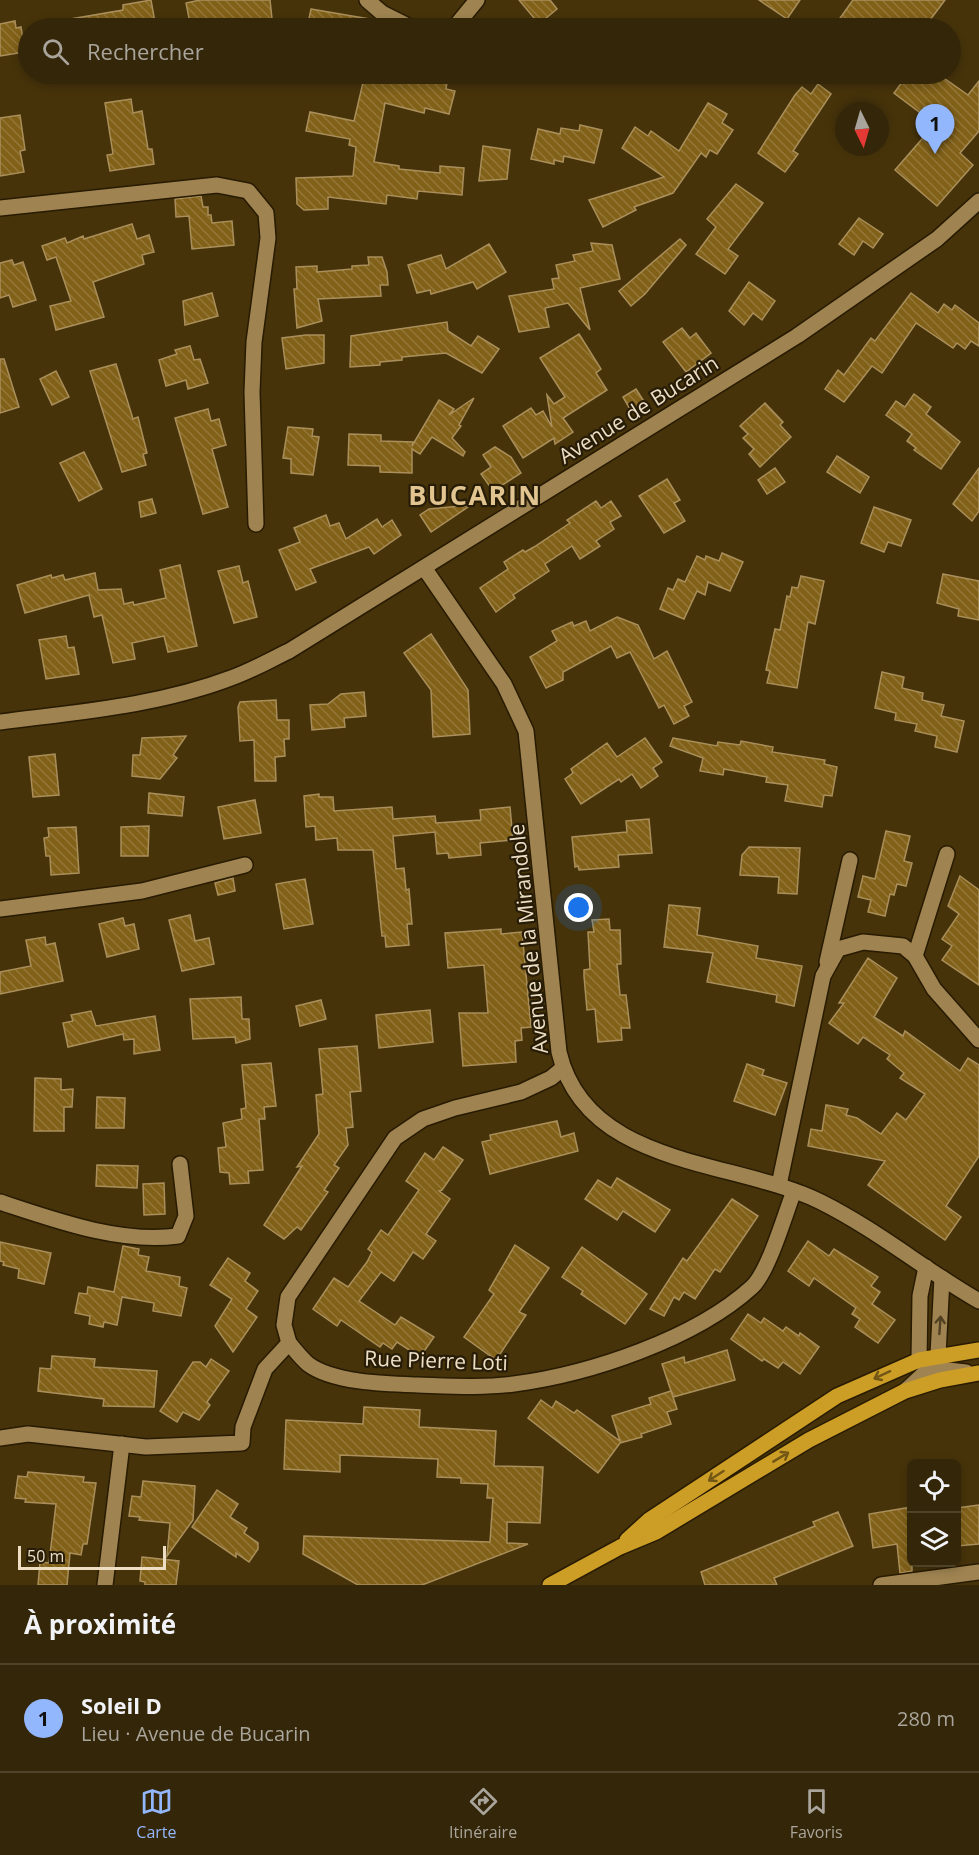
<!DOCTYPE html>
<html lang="fr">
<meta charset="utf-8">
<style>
body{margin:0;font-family:"Open Sans",sans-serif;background:#3f3216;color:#f1f3f6}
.controls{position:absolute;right:18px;bottom:18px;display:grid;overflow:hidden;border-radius:9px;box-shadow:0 3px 9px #0003}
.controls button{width:54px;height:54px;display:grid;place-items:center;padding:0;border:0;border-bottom:2px solid #4e4329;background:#342608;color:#f1f3f6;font:30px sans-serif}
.compass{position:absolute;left:835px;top:102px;width:54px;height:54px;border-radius:50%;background:#342608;box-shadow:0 3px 9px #0003;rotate:175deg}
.scale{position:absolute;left:18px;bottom:15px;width:148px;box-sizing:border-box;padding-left:6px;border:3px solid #eddec4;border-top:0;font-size:16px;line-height:21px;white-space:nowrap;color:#eddec4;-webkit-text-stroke:4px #271c07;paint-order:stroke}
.you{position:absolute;left:579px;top:908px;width:21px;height:21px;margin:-15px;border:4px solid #fff;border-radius:50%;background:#1a73e8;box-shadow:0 0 0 9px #1a73e833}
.badge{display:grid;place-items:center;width:39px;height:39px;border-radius:50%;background:#93b7fd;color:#111;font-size:20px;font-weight:700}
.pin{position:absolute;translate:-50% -50px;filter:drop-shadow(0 2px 3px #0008)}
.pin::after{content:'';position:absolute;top:32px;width:21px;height:18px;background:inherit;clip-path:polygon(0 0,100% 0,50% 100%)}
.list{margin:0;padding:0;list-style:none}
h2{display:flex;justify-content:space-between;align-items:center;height:78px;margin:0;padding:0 24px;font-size:26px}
h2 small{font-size:20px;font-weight:400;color:#a9a59c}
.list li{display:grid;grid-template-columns:39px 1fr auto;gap:18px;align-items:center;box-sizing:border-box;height:108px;padding:0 24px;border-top:2px solid #4e4329}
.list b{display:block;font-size:22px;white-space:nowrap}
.list p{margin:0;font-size:20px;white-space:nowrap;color:#a9a59c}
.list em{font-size:20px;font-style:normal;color:#a9a59c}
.icon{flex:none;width:33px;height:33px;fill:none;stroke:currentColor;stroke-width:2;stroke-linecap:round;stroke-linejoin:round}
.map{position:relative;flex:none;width:979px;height:1585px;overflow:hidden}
.search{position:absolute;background:#342608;box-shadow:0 3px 9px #0003;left:18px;right:18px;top:18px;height:66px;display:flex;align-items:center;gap:15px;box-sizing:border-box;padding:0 21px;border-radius:33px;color:#a9a59c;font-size:22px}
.sheet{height:186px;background:#342608}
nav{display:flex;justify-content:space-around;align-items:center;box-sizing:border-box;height:84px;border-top:2px solid #4e4329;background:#342608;font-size:16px;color:#a9a59c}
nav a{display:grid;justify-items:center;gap:3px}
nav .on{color:#93b7fd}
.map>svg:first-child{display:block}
</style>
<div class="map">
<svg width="979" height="1585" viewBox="0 0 979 1585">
<defs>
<pattern id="building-back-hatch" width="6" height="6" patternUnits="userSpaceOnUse" patternTransform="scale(1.5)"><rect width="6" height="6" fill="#816018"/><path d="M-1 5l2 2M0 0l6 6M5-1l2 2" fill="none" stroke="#937638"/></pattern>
</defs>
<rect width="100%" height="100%" fill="#46330a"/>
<g fill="url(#building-back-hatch)" stroke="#aa8f5b" stroke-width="1.5">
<path d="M151,0l5,28h-91v-8l58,-10v-5z"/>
<path d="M200,0h70l3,28h-82l-5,-25z"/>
<path d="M519,0h31l7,9 -18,15z"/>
<path d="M759,0h41l-13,19z"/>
<path d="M853,0h92l-21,28h-91z"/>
<path d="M311,9l64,11v8h-68z"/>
<path d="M15,21l1,7 5,-1 4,25 -25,4v-32z"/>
<path d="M365,74h41l41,8 -1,7 9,2 -6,23 -24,-6 -1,5 -39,-10 -11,59 25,4v3l41,4v-7l24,2 -2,27 -44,-4 -1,8 -30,-4 -1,9 -58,-7v12l-24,1 -7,-6 -1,-26 57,-2 3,-29 -7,-2 1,-6 -44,-8 4,-19 44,9z"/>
<path d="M908,74h30l30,21 11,-14v50l-19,22 13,12 -36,41 -42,-36 40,-46 -41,-31z"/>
<path d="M818,84l13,10 -38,57 5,3 -13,18 -27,-19 37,-58 7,-8 9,7z"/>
<path d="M131,99l2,14 9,-2 6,38h4l2,15 -44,7 -3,-16 6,-1 -8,-51z"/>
<path d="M708,103l19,11 -5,9 11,7 -16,24 -7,-4 -4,7 -5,-4 -28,40 -39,14 2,3 -33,17 -14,-27 75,-23 -42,-29 13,-21 13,9 3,-5 28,20z"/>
<path d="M20,115l5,35 -5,1 4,21 -24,4v-58z"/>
<path d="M580,125l22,5 -8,33 -30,-7 -1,6 -9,-2v4l-23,-5 7,-30 22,5 1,-6 18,3z"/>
<path d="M483,146l27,4 -3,29 -28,2z"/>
<path d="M736,184l27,19 -35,46 10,7 -13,18 -29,-20 20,-27 -9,-8z"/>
<path d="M201,196l2,11h5v8h3l1,8 20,-2 2,24 -42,4 -3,-33 -13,1 -1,-18z"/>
<path d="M859,218l24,16 -10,14 -10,-7 -9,14 -15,-11z"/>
<path d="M132,224l5,15 12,-4 5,17 -12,3 2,9 -51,18 11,35 -48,13 -6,-24 21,-5 -15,-44 -9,3 -5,-14 23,-8 2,5 16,-7 1,3z"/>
<path d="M680,239l6,6 -41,49 -14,12 -12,-15z"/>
<path d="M591,243l21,2 8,34 -40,9 10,42 -22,-27 -23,5 4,19 -30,5 -10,-36 45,-7 -2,-10 7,-1 -3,-13 19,-4 -2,-6 20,-4z"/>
<path d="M489,244l17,28 -29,17 -4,-7 -42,12 -1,-4 -13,3 -9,-28 33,-10 5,14z"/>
<path d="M368,257h14l5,15 1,13h-8l1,11 -63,3 4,22 -25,7 -3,-39h3l-1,-22 21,-1v6l35,-3v-3l17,-1z"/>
<path d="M12,260l2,5 9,-3 13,38 -23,7 -4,-12 -9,3v-35z"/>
<path d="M749,282l26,19 -13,19 -9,-7 -9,12 -15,-14z"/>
<path d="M212,293l6,23 -33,9 -2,-24z"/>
<path d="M911,293l27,20 6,-9 8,6 3,-5 24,18v23l-8,-5 -6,8 -8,-6 -4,5 -37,-25 -34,50 -10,-7 -28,36 -19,-13 13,-19 6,5 27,-37 4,3z"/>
<path d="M447,322l1,9 23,15 7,-10 21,13 -17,24 -36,-20 -44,4v3l-22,2v3l-30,2 1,-31z"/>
<path d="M682,328l8,10 6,-5 15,20 -25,19 -23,-30z"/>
<path d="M579,334l22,35 -5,4 11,17 -44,28 10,14 -18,12 -1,-6 -31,20 -20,-32 28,-18 5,7 7,-4 9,16 -5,-32 7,9 11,-7 -25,-39z"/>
<path d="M306,335h18v28l-38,6 -4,-31z"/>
<path d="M190,346l4,14 6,-1 8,24 -20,6 -2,-9 -20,6 -7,-26 18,-6 -2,-4z"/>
<path d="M0,359h4l15,48 -19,6z"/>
<path d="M116,364l17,55 5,-2 9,36 -4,1 3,11 -24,7 -32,-101z"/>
<path d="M56,371l13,26 -17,8 -12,-26z"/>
<path d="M636,389l9,14 -14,8 -8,-14z"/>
<path d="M914,394l17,13 -5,7 34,28 -19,27 -27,-19 2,-2 -9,-7 5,-7 -26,-19 10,-14 9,6z"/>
<path d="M474,398l-15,27 2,1 -9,12 13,14 -2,4 -31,-19 -12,17 -8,-5v24l-32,-1v-6l-32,-1 1,-31 32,1v6l32,1 -1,4 27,-46 15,9 -5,6z"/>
<path d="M765,403l18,19 -3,3 11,12 -31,30 -11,-13 5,-5 -11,-11 5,-4 -8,-8z"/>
<path d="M208,409l3,12 8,-2 7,26 -14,4 16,58 -25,7 -28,-96z"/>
<path d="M288,427l25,2 -1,7 7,1 -6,38 -22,-2v-14l-8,-1z"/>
<path d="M495,447l16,10 10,16 -28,18 -12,-17 10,-7 -8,-12z"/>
<path d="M84,452l18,37 -23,12 -19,-38z"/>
<path d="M837,456l32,21 -9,16 -33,-21z"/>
<path d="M775,468l10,14 -18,12 -9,-14z"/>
<path d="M979,468v43l-7,10 -19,-17z"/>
<path d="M667,479l13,21 -6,3 11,18 -21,12 -25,-37z"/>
<path d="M152,499l4,14 -15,4 -2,-15z"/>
<path d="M596,501l5,7 10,-7 10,15 -11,6 4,7 -18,12 4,5 -20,13 -8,-13 -27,18 4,7 -36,24 2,3 -19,14 -16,-24 28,-19 -4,-7 19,-12 2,2 9,-5 36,-24 -3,-3z"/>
<path d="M471,505l-40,27 -11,-17 9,-6z"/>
<path d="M874,507l37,13 -10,26 -13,-4 -4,10 -23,-9z"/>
<path d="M326,515l4,11 9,-3 7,16 31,-20 5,8 10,-7 9,15 -27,19 -5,-7 -59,22 6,13 -20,8 -17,-40 21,-8 -6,-14z"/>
<path d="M722,553l21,9 -13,29 -22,-9 -3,13 -8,-4 -13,28 -24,-10 8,-21 5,2 5,-11 7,3 12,-26 8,4 1,-4 13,5z"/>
<path d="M180,565l17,81 -29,6 -4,-16 -32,7 3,16 -22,4 -11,-48 -8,2 -5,-22 -64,18 -8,-28 34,-10 1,3 11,-3 2,5 30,-7 3,17 23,-1 3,15 9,-2 1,3 32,-7 -6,-28z"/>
<path d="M239,566l4,17 5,-2 9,36 -23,6 -16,-52z"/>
<path d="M943,574l36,7v39l-21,-4 1,-7 -22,-6z"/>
<path d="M801,576l23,5 -9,43 -7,-2 -11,66 -30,-5 3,-12 -4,-1 9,-41 5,1 7,-34 3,1 2,-10 6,1z"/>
<path d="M617,617l21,8 16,34 13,-8 25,51 -8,4 5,10 -15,8 -10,-19 -5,3 -29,-56 -13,6 -6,-12 -48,26v8l-17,8 -16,-31 27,-16 -5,-10 20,-9 2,4 12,-5 4,10z"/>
<path d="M431,634l37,56 2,44 -37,3 -2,-47 -27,-37z"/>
<path d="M66,636l2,12 6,-1 5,27 -33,5 -7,-39z"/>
<path d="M882,672l22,5 -2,11 21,5 -1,7 22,5 -3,11 23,5 -7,31 -22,-5 2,-11 -22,-5 2,-7 -22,-4 1,-7 -21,-5z"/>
<path d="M364,692l2,24 -22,2 1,9 -33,3 -2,-25 18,-1 13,-10z"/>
<path d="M276,700l1,20h12v19h-5l1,17 -10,1 1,24h-21l-1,-41 -14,1 -2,-34 2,-5z"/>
<path d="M186,736l-13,19 4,3 -17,21 -28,-3 1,-21h7l2,-17z"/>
<path d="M645,738l17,24 -9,6 5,8 -17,12 -9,-14 -11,8 -2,-3 -38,25 -16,-25 8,-6 -2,-4 36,-26 10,14z"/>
<path d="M673,738l44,8 1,-4 22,3 1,-4 32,6 -1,5 53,8 -1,4 13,3 -5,29 -8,-1 -2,12 -37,-6 3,-16 -22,-3 1,-5 -43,-8 -1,6 -23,-4 3,-13 -33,-12z"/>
<path d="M55,754l4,41 -26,2 -4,-40z"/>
<path d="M149,793l35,4 -2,19 -34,-3z"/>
<path d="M319,794v3h14l1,14 58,-4 1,12 42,-3 1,7 45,-3 -1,-10 30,-3 3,33 -33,3 1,12 -32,3 -1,-5 -11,1 -2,-22 -42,4 3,33 8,-1 2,22 3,-1 3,35h-5l2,21 -23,2 -1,-11h-3l-9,-86h-35l-1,-12 -21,2 -1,-14 -9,1 -2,-31z"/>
<path d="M255,800l6,33 -37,6 -6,-32z"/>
<path d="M649,819l3,34 -34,2 1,12 -40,3 -1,-4 -3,1 -3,-30 55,-5 -1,-11z"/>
<path d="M149,826l-1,30h-27v-29z"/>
<path d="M76,827l3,46 -28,2 -1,-19h-4l-2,-18 5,-1 -1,-9z"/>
<path d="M886,831l24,5 -6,25 8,2 -6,23 -9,-2 -3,11 -4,-1 -5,22 -17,-4 3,-12 -13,-3 5,-21 12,3z"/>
<path d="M749,847l51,1 -3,46 -19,-1 1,-16 -39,-2 2,-20z"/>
<path d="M960,876l19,14v95l-37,-25 10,-14 -10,-7 17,-25 -11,-8z"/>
<path d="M233,878l2,13 -17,4 -3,-12z"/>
<path d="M305,879l8,45 -29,5 -8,-45z"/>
<path d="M669,905l31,3 -3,27 61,11 -2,12 46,8 -8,40 -18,-4 1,-7 -70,-13 6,-29 -49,-6z"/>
<path d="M190,915l5,26 14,-3 5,26 -32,7 -13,-51z"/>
<path d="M123,918l2,8 9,-2 5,25 -32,8 -8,-33z"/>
<path d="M609,919l1,11h10l1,34h-4l3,31h6l4,33h-9l1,12 -24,2 -3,-33 -8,1 -3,-34v-6l6,-1 -2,-37h6l-2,-12z"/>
<path d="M501,929v5l21,-2 9,95 -10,1 1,12 -7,1 1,21 -53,4 -4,-53h29l-4,-48 -36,3 -3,-35z"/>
<path d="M45,937l1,8 9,-2 8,38 -63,13v-22l31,-6 -5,-26z"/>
<path d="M868,958l29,20 -23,39 29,19 2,-5 55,40 8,-13 11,7v91l-33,50 15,11 -16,23 -77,-55 17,-24 -77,-15 3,-17 11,2 4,-26 22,4 -2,6 11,3 24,16 16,-21 9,7 19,-26 -25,-16 4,-5 -17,-14 3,-4 -27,-18 -5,7 -29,-21 15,-20h-5z"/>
<path d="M241,997l1,22h7l1,20 -14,4 -1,-6 -42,2 -3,-40z"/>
<path d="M321,1000l5,19 -26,7 -4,-20z"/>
<path d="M430,1010l3,32 -54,6 -3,-33z"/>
<path d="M91,1011l5,15 59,-10 5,34 -26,4v-15l-10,1 -1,-6 -55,13 -5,-24 10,-2 -2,-6z"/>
<path d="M357,1046l4,45 -11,1 3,35 -7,1 2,17 -14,20 5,3 -15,22 4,2 -27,38 -4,-3 -13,12 -20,-14 38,-59 -5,1 22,-33 -3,-39 7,-1 -4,-45z"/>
<path d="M271,1063l5,43 -12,1 1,12h-6l4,51 -15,1 1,12 -19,1 -1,-11 -9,-1 -2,-24 8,-1 -3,-24 19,-4 -1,-10 5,-1 -4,-43z"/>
<path d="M747,1064l17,6 -2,5 25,8 -12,32 -41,-14z"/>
<path d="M35,1078l26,1v11l12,-1 -1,18h-8v24h-30z"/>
<path d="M97,1097l28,1 -1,30h-28z"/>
<path d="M557,1121l4,16 13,-4 4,18 -88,23 -8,-32 9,-2 -1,-5z"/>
<path d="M443,1147l20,13 -21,30 -3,1 11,8 -24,35 10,7 -13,18 -10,-7 -19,29 -13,-9 -22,29 36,24 6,-8 33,20 -14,20 -23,-15 -5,7 -9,-6 -3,4 -39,-27 -4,6 -24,-17 21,-31 14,9 19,-25 5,-10 -4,-3 13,-19 7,5 31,-45 -13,-9 19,-28 9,7z"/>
<path d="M97,1165l41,1 -1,22 -41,-2z"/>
<path d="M617,1178l53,32 -15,22 -32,-21 -6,9 -32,-21 13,-19 13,8z"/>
<path d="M164,1183l1,31 -21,1 -1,-31z"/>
<path d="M732,1199l26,17 -38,56 -5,-3 -20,30 -11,-7 -5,8 -5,-3 -10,19 -14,-7 33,-51 4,3z"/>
<path d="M808,1241l21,15 5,-7 44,28 -7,9 9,6 -8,12 23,16 -17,23 -23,-16 5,-8 -8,-5 4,-6 -42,-30 -5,8 -21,-15z"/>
<path d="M0,1242l51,11 -7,31 -26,-6 1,-9 -16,-4 1,-3 -4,-1z"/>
<path d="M515,1245l34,23 -30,44 7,3 -30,45 -32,-23 30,-43 -5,-4z"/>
<path d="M123,1246l16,3 -1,6 11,2 -3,14 34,6 -1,9 8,2 -6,28 -28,-5 1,-8 -32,-6 -5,28 -13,-3 -1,5 -14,-3 1,-8 -15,-3 4,-20 8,1 1,-7 26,5z"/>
<path d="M582,1247l65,47 -22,30 -44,-30 2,-3 -21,-14z"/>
<path d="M228,1258l22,15 -5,8 13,10 -12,18 11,8 -24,35 -18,-26 17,-27 -22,-14z"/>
<path d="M748,1314l13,9 3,-5 19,13 3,-4 13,9 1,-3 19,14 -19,27 -17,-12 -5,6 -14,-9 -2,2 -31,-22z"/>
<path d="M727,1350l8,30 -62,17 -11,-33 22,-7 1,6z"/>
<path d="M52,1356l43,3 -1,8 63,4 -3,36 -51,-1 1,-7 -66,-8 2,-23 11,1z"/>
<path d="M211,1359l18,12 -22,31 3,3 -11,15 -16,-8 -6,10 -17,-11 33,-49h7l6,5z"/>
<path d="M671,1391l6,18 -10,3 4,12 -30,10 1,3 -22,6 -22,30 -70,-55 13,-18 11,8 4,-7 18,12 3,-3 43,31 -8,-25 39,-12 -2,-6z"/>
<path d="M364,1407l56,3 -1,17 77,4 -2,35 49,1 -3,56 -33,-1v21l21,1 -106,41h-64l-55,-31 1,-18 186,6 3,-44h-6l1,-14 -27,-1v-5l-24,-1 1,-18 -98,-4v17l-56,-3 2,-49 77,4z"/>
<path d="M28,1472l56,5 -1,5 13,1 -9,61h-4l-2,11 -11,-2 -3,32h-29l2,-23 9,1 7,-59 -31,-2 1,-3 -11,-1 3,-22 9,1z"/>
<path d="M143,1481l52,5 -2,34 -26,36 3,-33 -31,-3 1,-3 -11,-1 3,-20 9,1z"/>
<path d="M217,1490l21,14 -8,13 17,11 -3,5 14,10v6l-9,13 -13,-9v4l-44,-30z"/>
<path d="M979,1505v39l-22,2v-38z"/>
<path d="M912,1507v64l-12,2 -3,-29 -24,4 -4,-34z"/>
<path d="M838,1512l15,34 -79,32 3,7h-72l-4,-13 114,-46 -2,-4z"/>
<path d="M142,1557l37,4 -3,24h-31v-3l-5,-1z"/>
</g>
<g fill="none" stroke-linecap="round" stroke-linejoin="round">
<g stroke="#281b01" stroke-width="18">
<g id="minor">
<path d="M367,0l15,13 30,15"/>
<path d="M454,28l23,-28"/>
<path d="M0,208l217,-23 31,6 18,22 2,25 -14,104 -2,50 4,132"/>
<path d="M425,569l79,115 22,47 33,321c27,116 175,107 262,150 56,28 104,68 158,99"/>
<path d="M0,722c77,-10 157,-16 231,-44 20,-7 39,-18 58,-27l508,-315 140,-97 42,-38"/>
<path d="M0,909l142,-18 103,-26"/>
<path d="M915,956l32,-102"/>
<path d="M827,962l23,-102"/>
<path d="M779,1185l44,-209 15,-27 25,-7 40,4 12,10 19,33 45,51"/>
<path d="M0,1202c55,18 120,42 178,34l8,-20 -6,-52"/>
<path d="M926,1267l-6,29 -1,64 11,8 36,4"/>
<path d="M289,1343l-5,-18 4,-28 107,-159 28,-19 32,-11 66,-16 30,-14 12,-10"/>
<path d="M905,1391l25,-23 8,-13 4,-77"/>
<path d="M0,1438l28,-4 118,13 96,-4 1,-16 22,-58 24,-26c6,7 12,15 19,21 25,19 80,20 110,21 32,1 65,3 96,-1 76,-10 181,-45 238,-97 17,-16 33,-73 42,-96"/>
<path d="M105,1585l17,-141"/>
<path d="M881,1585l98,-13"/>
</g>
</g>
<g stroke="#281b01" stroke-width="18">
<g id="major">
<path d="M627,1540l22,-20 188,-124 82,-36 60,-10"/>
<path d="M550,1585l70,-38 36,-15 153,-92 96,-49 35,-11 39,-7"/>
</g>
</g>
<use href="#minor" stroke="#9f8451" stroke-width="15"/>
<use href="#major" stroke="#cd9e26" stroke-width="15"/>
</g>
<defs><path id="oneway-shaft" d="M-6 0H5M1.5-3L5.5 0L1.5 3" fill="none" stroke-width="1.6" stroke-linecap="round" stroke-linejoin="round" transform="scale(1.5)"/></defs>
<use stroke="#514021" href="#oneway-shaft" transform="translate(940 1325) rotate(-86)"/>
<g stroke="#725615">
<use href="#oneway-shaft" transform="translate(882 1375) rotate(155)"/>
<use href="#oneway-shaft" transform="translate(781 1457) rotate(-31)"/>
<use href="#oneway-shaft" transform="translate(716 1476) rotate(147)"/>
</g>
<g text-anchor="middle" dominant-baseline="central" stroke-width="4.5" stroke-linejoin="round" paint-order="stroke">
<g font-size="21" fill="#eddec4" stroke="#271c07">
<text transform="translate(638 409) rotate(-32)">Avenue de Bucarin</text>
<text transform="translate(528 939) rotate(-96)">Avenue de la Mirandole</text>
<text transform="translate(436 1360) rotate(2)">Rue Pierre Loti</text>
</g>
<g font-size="27" font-weight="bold" letter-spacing="1.5" fill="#e1c48f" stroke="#271c07">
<text x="475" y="494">BUCARIN</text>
</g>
</g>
</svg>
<div class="controls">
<button><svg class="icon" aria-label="locate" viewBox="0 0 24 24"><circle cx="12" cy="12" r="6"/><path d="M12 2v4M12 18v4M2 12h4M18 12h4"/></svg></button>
<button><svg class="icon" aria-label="layers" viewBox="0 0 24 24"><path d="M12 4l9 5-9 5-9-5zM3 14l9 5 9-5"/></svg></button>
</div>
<svg class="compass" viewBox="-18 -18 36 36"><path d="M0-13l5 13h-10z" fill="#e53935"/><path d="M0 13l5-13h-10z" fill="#a9a59c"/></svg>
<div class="scale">50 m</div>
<div class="you"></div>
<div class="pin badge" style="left:935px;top:154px">1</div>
<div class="search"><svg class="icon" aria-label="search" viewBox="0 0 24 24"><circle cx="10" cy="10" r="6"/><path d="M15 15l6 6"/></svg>Rechercher</div>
</div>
<section class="sheet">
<h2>À proximité<small></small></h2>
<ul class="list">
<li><span class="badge">1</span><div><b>Soleil D</b><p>Lieu · Avenue de Bucarin</p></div><em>280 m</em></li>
</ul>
</section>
<nav>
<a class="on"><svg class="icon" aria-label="map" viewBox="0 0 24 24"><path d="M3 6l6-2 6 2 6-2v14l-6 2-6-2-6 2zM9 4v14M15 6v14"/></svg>Carte</a>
<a><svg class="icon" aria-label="directions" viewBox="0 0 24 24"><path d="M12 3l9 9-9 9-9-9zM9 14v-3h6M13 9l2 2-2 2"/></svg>Itinéraire</a>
<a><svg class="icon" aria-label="saved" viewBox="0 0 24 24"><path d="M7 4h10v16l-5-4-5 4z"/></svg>Favoris</a>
</nav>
